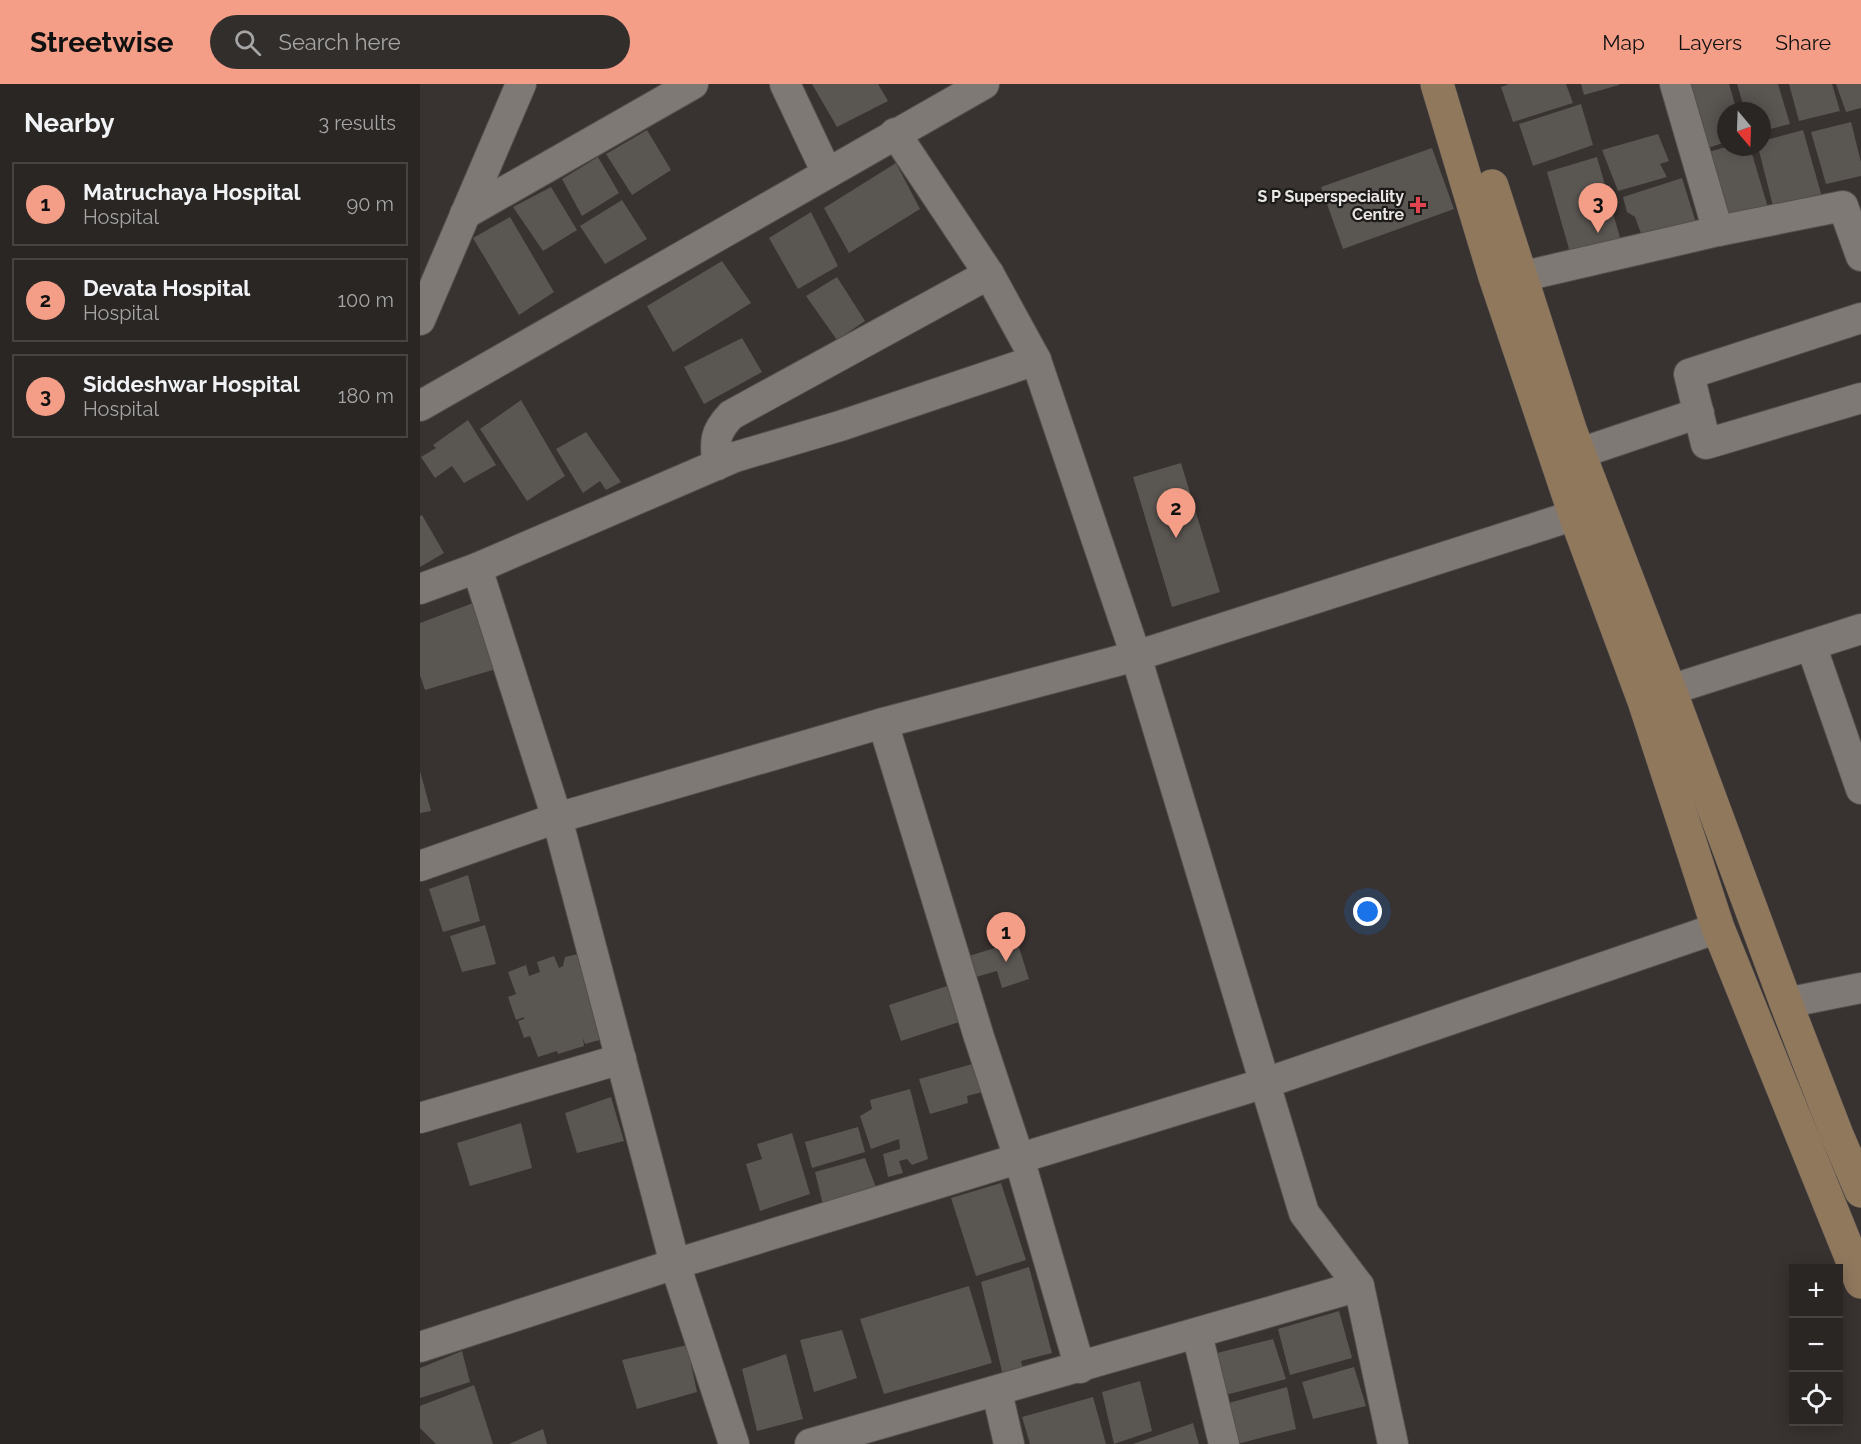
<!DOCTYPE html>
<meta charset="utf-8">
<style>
body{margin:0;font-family:Raleway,sans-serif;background:#322e2c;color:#f1f3f6}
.controls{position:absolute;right:18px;bottom:18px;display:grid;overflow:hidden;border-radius:0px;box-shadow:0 3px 15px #0003}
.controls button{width:54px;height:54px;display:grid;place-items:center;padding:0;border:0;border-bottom:2px solid #464341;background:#2a2624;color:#f1f3f6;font:30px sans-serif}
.compass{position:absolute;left:1297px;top:18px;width:54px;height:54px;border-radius:50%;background:#2a2624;box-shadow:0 3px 15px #0003;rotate:161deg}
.you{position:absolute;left:948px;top:828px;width:21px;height:21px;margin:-15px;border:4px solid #fff;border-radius:50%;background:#1a73e8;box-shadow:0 0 0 9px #1a73e833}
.badge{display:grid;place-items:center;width:39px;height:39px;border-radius:50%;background:#f49e88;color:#111;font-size:20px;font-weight:700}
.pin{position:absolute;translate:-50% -50px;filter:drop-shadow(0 2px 3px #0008)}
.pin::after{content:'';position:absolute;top:32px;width:21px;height:18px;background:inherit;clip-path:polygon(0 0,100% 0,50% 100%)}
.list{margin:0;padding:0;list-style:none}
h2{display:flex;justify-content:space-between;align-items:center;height:78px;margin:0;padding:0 24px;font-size:26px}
h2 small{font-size:20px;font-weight:400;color:#a5a5a6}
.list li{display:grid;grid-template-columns:39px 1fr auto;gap:18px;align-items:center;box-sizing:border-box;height:84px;margin:0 12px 12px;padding:0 12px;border:2px solid #464341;border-radius:0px}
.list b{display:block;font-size:22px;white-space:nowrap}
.list p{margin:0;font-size:20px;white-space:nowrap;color:#a5a5a6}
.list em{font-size:20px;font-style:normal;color:#a5a5a6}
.icon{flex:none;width:33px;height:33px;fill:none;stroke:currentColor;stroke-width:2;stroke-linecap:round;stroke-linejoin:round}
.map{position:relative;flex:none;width:1441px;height:1360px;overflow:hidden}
header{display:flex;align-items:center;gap:36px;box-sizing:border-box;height:84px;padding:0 30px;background:#f49e88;color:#111}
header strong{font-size:28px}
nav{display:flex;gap:33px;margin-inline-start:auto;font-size:21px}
.search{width:420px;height:54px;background:#322e2c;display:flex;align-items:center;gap:15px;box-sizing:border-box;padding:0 21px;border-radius:33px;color:#a5a5a6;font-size:22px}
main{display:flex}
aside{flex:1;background:#2a2624}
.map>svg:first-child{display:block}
</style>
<header>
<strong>Streetwise</strong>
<div class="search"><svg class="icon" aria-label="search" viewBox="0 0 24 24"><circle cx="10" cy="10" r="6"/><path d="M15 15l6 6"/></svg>Search here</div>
<nav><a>Map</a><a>Layers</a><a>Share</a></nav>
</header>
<main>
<aside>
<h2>Nearby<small>3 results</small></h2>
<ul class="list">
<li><span class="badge">1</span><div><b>Matruchaya Hospital</b><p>Hospital</p></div><em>90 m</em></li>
<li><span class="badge">2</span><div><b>Devata Hospital</b><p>Hospital</p></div><em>100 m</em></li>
<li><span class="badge">3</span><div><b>Siddeshwar Hospital</b><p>Hospital</p></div><em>180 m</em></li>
</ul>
</aside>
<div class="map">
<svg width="1441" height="1360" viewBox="0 0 1441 1360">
<rect width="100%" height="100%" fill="#383230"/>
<g fill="#5a5652">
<path d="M392,0h66l10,17 -51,26z"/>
<path d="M1089,0h57l7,19 -60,19 -12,-35z"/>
<path d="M1161,0h38v1l-35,10z"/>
<path d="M1269,0h40l8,27h-11v31l-18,6z"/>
<path d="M1317,0h41l12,40 -28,7v-20h-17z"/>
<path d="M1369,0h43l8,27 -41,10z"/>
<path d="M1416,0h25v24l-15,4z"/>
<path d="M1161,20l12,41 -60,21 -14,-42z"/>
<path d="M1431,38l10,40v14l-35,8 -15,-52z"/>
<path d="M227,46l24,40 -39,25 -26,-41z"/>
<path d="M1383,46l19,67 -48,13 -16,-63h4v-6z"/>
<path d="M1238,50l11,27 -9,3 7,13 -49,14 -16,-41z"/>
<path d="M1306,63h24l19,64 -41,10 -20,-69z"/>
<path d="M1012,64l22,61 -111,40 -22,-62z"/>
<path d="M178,73l21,36 -37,23 -20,-37z"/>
<path d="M1177,73l24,84 -50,15 -24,-84z"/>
<path d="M476,79l24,46 -71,44 -25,-45z"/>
<path d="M1262,94l15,48 -54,13 -8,-22 -8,-5 -4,-15z"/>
<path d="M131,103l26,43 -34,21 -30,-44z"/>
<path d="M202,116l25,39 -42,25 -25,-38z"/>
<path d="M391,128l27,54 -40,23 -29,-51z"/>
<path d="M90,133l44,75 -35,23 -46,-77z"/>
<path d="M302,177l29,42 -78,49 -26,-46z"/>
<path d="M417,193l28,44 -28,19 -31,-44z"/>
<path d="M322,254l20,34 -58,32 -20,-37z"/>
<path d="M101,316l44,76 -38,25 -47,-72z"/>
<path d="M48,336l28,45 -32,18 -12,-17 -17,12 -14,-21 15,-9 -3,-3z"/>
<path d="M166,348l35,50 -15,8 -6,-9 -17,12 -27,-44z"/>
<path d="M761,379l39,129 -48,15 -39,-130z"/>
<path d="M2,431l22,38 -24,14v-51z"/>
<path d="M61,516l22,67 -78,23 -5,-15v-52z"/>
<path d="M0,687l11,40 -11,2z"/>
<path d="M48,791l12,46 -37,11 -14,-43z"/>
<path d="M65,841l11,39 -34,8 -12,-36z"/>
<path d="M597,857l12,38 -27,9 -5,-17 -21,6 -7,-21z"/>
<path d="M158,870l29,84 -22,6 -2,-6 1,8 -26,8 -1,-3 -19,6 -8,-21 -6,2 -6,-17 6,-2v-2l-8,3 -8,-23 8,-3 -8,-22 18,-7 3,11 11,-4 -3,-10 17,-6 5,12 4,-2 2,-9z"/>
<path d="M527,902l12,36 -58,19 -12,-36z"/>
<path d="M556,979l11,28 -20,5 1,7 -38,11 -11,-35z"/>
<path d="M490,1005l18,70 -16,6 -5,-6 -8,2 4,12 -15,4 -5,-23 17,-5 -1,-10 -28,10 -11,-33 12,-7 -2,-9z"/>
<path d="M191,1013l13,44 -47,12 -12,-40z"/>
<path d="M101,1039l11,45 -62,18 -13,-43z"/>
<path d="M438,1043l7,25 -53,16 -7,-26z"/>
<path d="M372,1049l18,61 -50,17 -14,-47 16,-5 -5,-15z"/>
<path d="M445,1074l12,32 -54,15 -8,-33z"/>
<path d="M581,1099l25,77 -50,16 -25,-78z"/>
<path d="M609,1183l23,86 -31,8 2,8 -20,7 -22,-94z"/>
<path d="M549,1202l23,77 -108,31 -24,-75z"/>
<path d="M919,1227l13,47 -62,17 -12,-46z"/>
<path d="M422,1246l15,48 -43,14 -14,-52z"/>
<path d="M853,1255l13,40 -64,17 -9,-42z"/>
<path d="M267,1261l10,47 -60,17 -15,-49z"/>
<path d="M42,1267l8,31 -50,16v-30z"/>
<path d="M366,1270l17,65 -46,12 -15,-62z"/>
<path d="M934,1283l12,39 -53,13 -11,-37z"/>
<path d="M720,1297l12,50 -38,13 -12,-52z"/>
<path d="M54,1301l19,59h-57l-16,-16v-22z"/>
<path d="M867,1303l9,42 -59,15 -12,-40z"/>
<path d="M673,1313l13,47h-76l-8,-27z"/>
<path d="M773,1339l6,21h-66z"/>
<path d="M123,1345l4,15h-38z"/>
</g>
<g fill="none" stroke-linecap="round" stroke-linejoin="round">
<g stroke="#544f4d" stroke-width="32">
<g id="street">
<path d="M365,0l42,89"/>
<path d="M1255,0l43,147"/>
<path d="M475,49l94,141 47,86 100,296 168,557 55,73 34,158"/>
<path d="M45,130l228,-130"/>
<path d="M1080,200l20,-7 198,-46 125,-25 18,50"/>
<path d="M1441,234l-172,56 17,70 155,-46"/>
<path d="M0,236l101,-236"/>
<path d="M0,322l564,-322"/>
<path d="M1160,369l119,-40"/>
<path d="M297,381c-2,-24 -3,-32 14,-50l258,-141"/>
<path d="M57,484l80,250 118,446 59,180"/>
<path d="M0,505l57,-21 258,-111 105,-31 196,-66"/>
<path d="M1391,561l50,144"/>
<path d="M1250,606l191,-61"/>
<path d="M463,639l96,314 40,121 61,210"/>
<path d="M0,782l137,-48 326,-95 253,-67 439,-141"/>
<path d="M1366,919l75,-15"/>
<path d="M0,1034l201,-59"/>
<path d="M777,1250l27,110"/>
<path d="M0,1263l255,-83 590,-181 453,-155"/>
<path d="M577,1308l12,52"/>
<path d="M390,1360l549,-158"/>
</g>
</g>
<g stroke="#544f4d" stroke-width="34">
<g id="secondary">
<path d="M1017,0l58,193 80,238 69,186 74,227 143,354"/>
<path d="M1072,102l79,246 99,258 116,313 51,132 24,56"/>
</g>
</g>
<use href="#street" stroke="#7f7976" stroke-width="30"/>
<use href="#secondary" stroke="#90785d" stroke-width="33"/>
</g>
<path fill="#e0444e" stroke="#1d1b1a" stroke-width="2" d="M995 112h6v6h6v6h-6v6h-6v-6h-6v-6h6z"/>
<g text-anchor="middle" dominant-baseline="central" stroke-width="4.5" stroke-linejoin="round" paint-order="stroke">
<g font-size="16" font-weight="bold" fill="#e9e6e4" stroke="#1d1b1a" text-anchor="end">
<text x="984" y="112">S P Superspeciality<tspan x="984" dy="18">Centre</tspan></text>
</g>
</g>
</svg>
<div class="controls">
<button>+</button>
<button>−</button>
<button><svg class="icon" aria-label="locate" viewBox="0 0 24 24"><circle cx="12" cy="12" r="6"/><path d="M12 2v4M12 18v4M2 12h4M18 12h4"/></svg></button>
</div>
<svg class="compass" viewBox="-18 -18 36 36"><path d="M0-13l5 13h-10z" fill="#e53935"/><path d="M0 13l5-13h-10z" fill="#a5a5a6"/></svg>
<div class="you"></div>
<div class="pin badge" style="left:586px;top:878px">1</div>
<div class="pin badge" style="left:756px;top:454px">2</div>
<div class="pin badge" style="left:1178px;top:149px">3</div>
</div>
</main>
